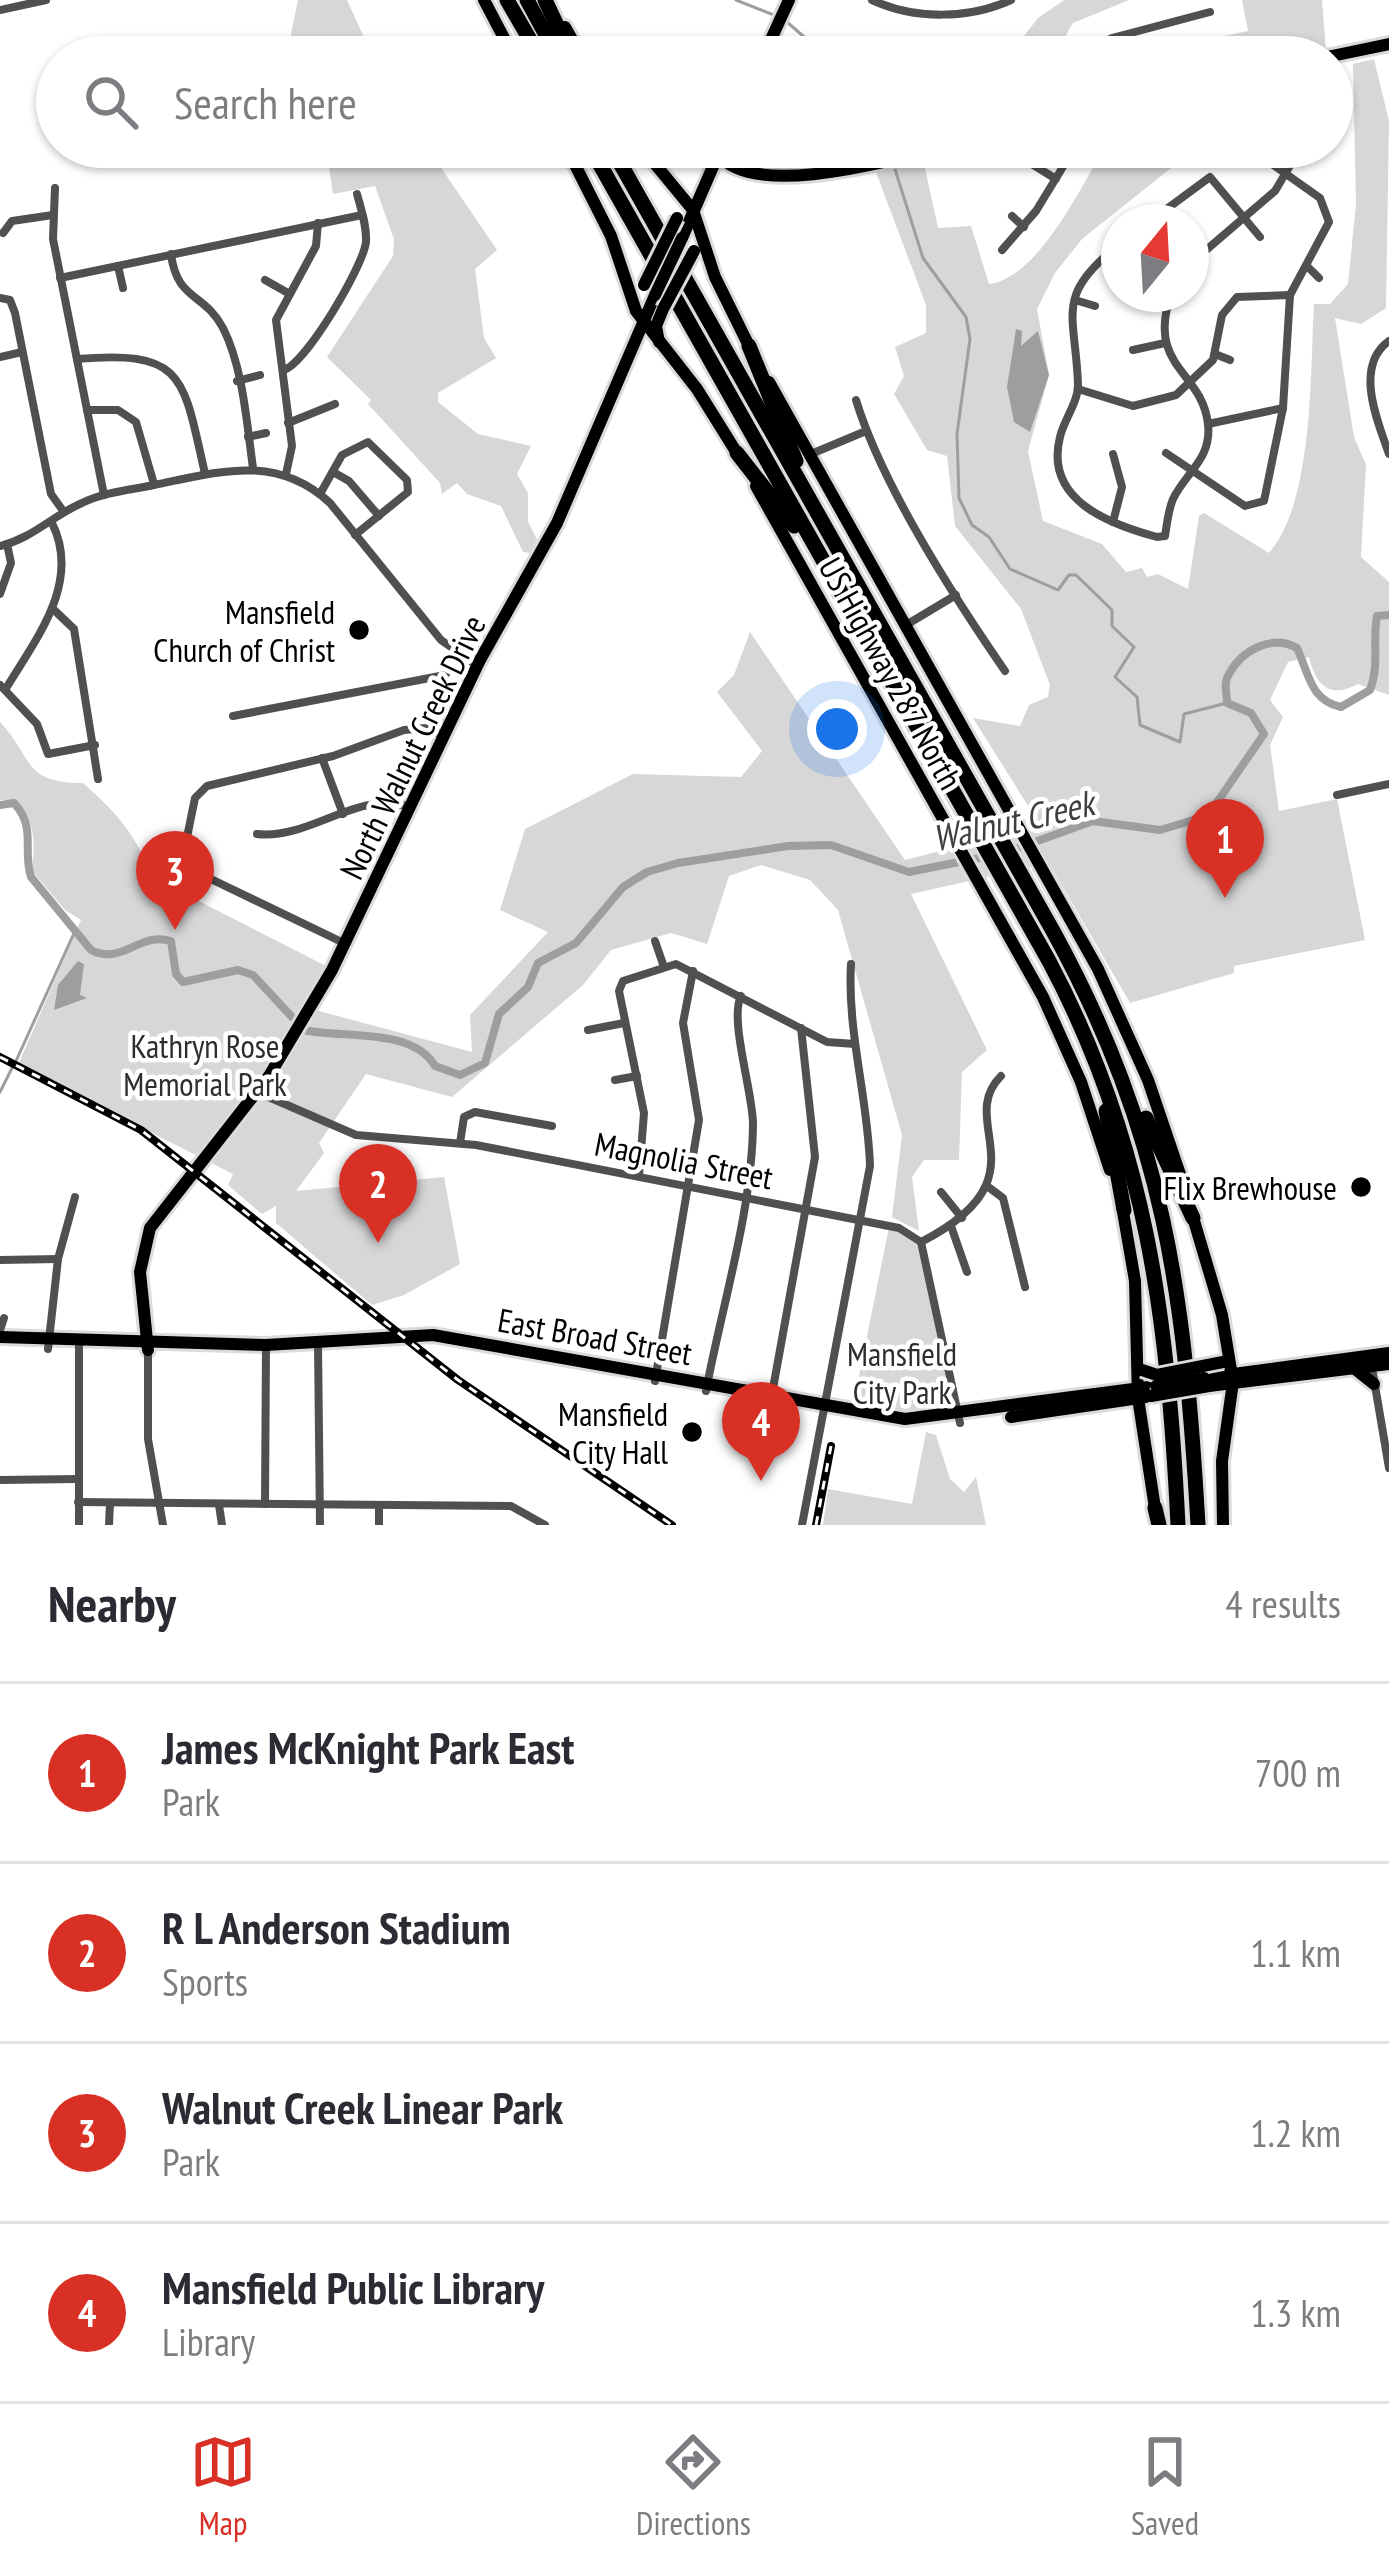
<!DOCTYPE html>
<style>
body{margin:0;font-family:"PT Sans Narrow",sans-serif;background:#f7f7f7;color:#2b2b33}
.compass{position:absolute;left:1101px;top:204px;width:108px;height:108px;border-radius:50%;background:#fff;box-shadow:0 3px 9px #0004;rotate:18deg}
.you{position:absolute;left:837px;top:729px;width:42px;height:42px;margin:-30px;border:9px solid #fff;border-radius:50%;background:#1a73e8;box-shadow:0 0 0 18px #1a73e833}
.badge{display:grid;place-items:center;width:78px;height:78px;border-radius:50%;background:#d93025;color:#fff;font-size:39px;font-weight:700}
.pin{position:absolute;translate:-50% -99px;filter:drop-shadow(0 3px 6px #0008)}
.pin::after{content:'';position:absolute;top:63px;width:42px;height:36px;background:inherit;clip-path:polygon(0 0,100% 0,50% 100%)}
.list{margin:0;padding:0;list-style:none}
h2{display:flex;justify-content:space-between;align-items:center;height:156px;margin:0;padding:0 48px;font-size:51px}
h2 small{font-size:39px;font-weight:400;color:#7c7c81}
.list li{display:grid;grid-template-columns:78px 1fr auto;gap:36px;align-items:center;box-sizing:border-box;height:180px;padding:0 48px;border-top:3px solid #e1e1e2}
.list b{display:block;font-size:45px;white-space:nowrap}
.list p{margin:0;font-size:39px;white-space:nowrap;color:#7c7c81}
.list em{font-size:39px;font-style:normal;color:#7c7c81}
.icon{flex:none;width:66px;height:66px;fill:none;stroke:currentColor;stroke-width:2;stroke-linecap:round;stroke-linejoin:round}
.map{position:relative;flex:none;width:1389px;height:1525px;overflow:hidden}
.search{position:absolute;background:#fff;box-shadow:0 3px 9px #0004;left:36px;right:36px;top:36px;height:132px;display:flex;align-items:center;gap:30px;box-sizing:border-box;padding:0 42px;border-radius:66px;color:#7c7c81;font-size:45px}
.sheet{height:876px;background:#fff}
nav{display:flex;justify-content:space-around;align-items:center;box-sizing:border-box;height:168px;border-top:3px solid #e1e1e2;background:#fff;font-size:33px;color:#7c7c81}
nav a{display:grid;justify-items:center;gap:6px}
nav .on{color:#d93025}
.map>svg:first-child{display:block}
</style>
<div class="map">
<svg width="1389" height="1525" viewBox="0 0 1389 1525">
<rect width="100%" height="100%" fill="#fff"/>
<g fill="#d7d7d7">
<path d="M298,0h49l26,57h-77l-5,-23z"/>
<path d="M1064,0h65l-56,23 -15,26 6,8h-57l31,-39z"/>
<path d="M1242,0h80l4,51 -27,6h-171l120,-26z"/>
<path d="M1374,59l15,62 -3,187 -25,16 -26,-6 19,119 12,28 -5,92 28,25v113l-31,-11c-28,15 -42,2 -49,-27l-21,5 -18,38 13,17 -13,28 9,66 58,-12 28,141 -131,26v7l-104,30 -81,-140 -138,31 76,156 -25,22 -3,88h-35l-12,17 7,54 -27,-14 10,-82 -64,-225 -28,-30 -49,-15 -32,11 -22,68 -36,-11 -60,17 -28,35 -131,112 -86,-23 -47,69 5,10 -28,38 148,-14 16,87 -56,31 -32,10 -96,-82v-17l-14,8 -34,-29 5,-11 -215,-109 63,-145 -16,-10 -33,-39c3,-30 4,-50 -18,-71h-14v-78c34,36 22,61 83,61 30,26 57,55 67,93l176,90 -22,41 168,45 -2,-37 78,-83 -48,-22 25,-81 108,-55 108,3 21,-26 -45,-59 17,-17 16,-43 155,228 135,-35 -67,-107 47,8 9,-21 19,-8 2,-12 -29,-76 -66,-83 -8,-70 -20,-6 -33,-56 10,-18 -9,-29 31,-14v-28l-52,-138 49,-8 15,69 33,-2 18,58c50,-7 91,-96 116,-137h106l-26,10 -103,82 -27,34 -18,36 12,66 -21,76 15,70 59,23 24,28 16,-4 5,9 11,-3 30,15 11,-73 5,-3 65,40c45,-52 41,-181 45,-249h16l18,-20 8,-80 -3,-140z"/>
<path d="M326,147h101l70,103 -22,19 9,69 12,20 -58,35v9l40,32 53,12 -14,28 11,19v29l9,17 -7,14 -7,-1 -22,-46 -34,-12 -10,-11 -15,11 -2,-11 -72,-79 3,-4 -44,-43 66,-101 1,-17 -19,-53 -42,8z"/>
<path d="M889,1227l30,16 24,124 9,-1 8,42 -50,6 -57,-8z"/>
<path d="M926,1432l10,3 14,44 14,13 12,-15 10,48h-163l5,-36 84,15z"/>
</g>
<g fill="#9e9e9e">
<path d="M1016,329l6,2 -1,15 17,-15 11,44 -19,57 -16,-10 -7,-35z"/>
<path d="M78,961l6,3 -4,31 7,3 -33,12 4,-25z"/>
</g>
<g fill="none" stroke-linecap="round" stroke-linejoin="round">
<g stroke="#9e9e9e" stroke-width="3">
<path d="M736,0l43,17"/>
<path d="M787,22l40,35"/>
<path d="M894,166l29,92 43,59 4,22 -13,95 2,64 13,27 17,12 21,32 48,21 11,-15h7l36,35v16l22,21 -19,30 22,20 3,28 40,17 4,-28 43,-11"/>
<path d="M16,1061l59,-130"/>
<path d="M0,1092l13,-26"/>
</g>
<g stroke="#9e9e9e" stroke-width="8">
<path d="M0,805l14,-2c23,25 8,46 17,74l60,73c31,16 49,-19 80,-9l5,33 7,8 55,-12 15,5 51,55c39,9 108,-3 131,36l25,9 25,-12 14,-49 29,-27 10,-24 38,-20 47,-56 24,-15 31,-9 110,-17 43,-1 78,27 80,-16"/>
<path d="M1010,851l83,-30 67,9 37,-11 14,-8 53,-77 -13,-21 -24,-10c0,-10 -4,-20 2,-29 13,-24 43,-40 68,-26 12,26 13,52 44,59l29,-17c10,-26 2,-49 7,-74l12,-1"/>
</g>
<g stroke="#dbdbdb" stroke-width="18">
<g id="major">
<path d="M484,0l30,57"/>
<path d="M565,27l17,30"/>
<path d="M763,57l26,-57"/>
<path d="M1327,57l62,-13"/>
<path d="M566,147l45,89 25,75 61,78 43,69"/>
<path d="M641,147l52,63 22,67 38,77"/>
<path d="M718,154c36,47 178,5 228,-7"/>
<path d="M682,238l39,-90"/>
<path d="M659,342l-3,-16 7,-17"/>
<path d="M769,382l329,587 50,111 37,109"/>
<path d="M756,486l287,511 38,85 29,88"/>
<path d="M1122,1206l13,75 3,117 17,110"/>
<path d="M1192,1214l30,101 11,67 -11,79 1,64"/>
<path d="M0,1337l266,8 167,-10 472,84 251,-33"/>
<path d="M148,1350l-8,-78 10,-44 119,-152 63,-106 148,-310 77,-137 98,-228"/>
<path d="M1354,1368l20,16"/>
<path d="M1204,1378l185,-25"/>
<path d="M1209,1386l180,-22"/>
<path d="M1011,1417l135,-20"/>
</g>
</g>
<g stroke="#dbdbdb" stroke-width="21">
<g id="highway">
<path d="M507,0l33,57"/>
<path d="M527,0l31,57"/>
<path d="M545,0l27,57"/>
<path d="M590,147l459,814c98,184 119,360 129,564"/>
<path d="M611,147l442,784c112,204 132,366 145,594"/>
<path d="M749,346l47,115"/>
<path d="M737,453l57,73"/>
<path d="M1106,1111l18,99"/>
<path d="M1146,1118l47,100"/>
<path d="M1155,1508l4,17"/>
</g>
</g>
<g stroke="#505050" stroke-width="8">
<path d="M872,0c43,20 97,19 139,0"/>
<path d="M0,10l46,-10"/>
<path d="M1077,57l35,-19 98,-26"/>
<path d="M1021,147l6,14 29,18"/>
<path d="M55,188l-2,51 51,256"/>
<path d="M1012,216l12,11"/>
<path d="M1149,222l61,-45 50,60"/>
<path d="M3,233l9,-12 41,-6"/>
<path d="M1119,245c-66,51 -43,70 -41,140 0,18 -14,34 -18,52 -16,63 49,87 97,100l8,-1c2,-12 3,-25 8,-37 13,-27 39,-40 35,-75 -6,-54 -62,-56 -37,-130"/>
<path d="M1002,250l34,-39 39,-64"/>
<path d="M171,254c6,47 33,38 52,74 20,39 24,97 30,140"/>
<path d="M1191,263l84,-72 26,-44"/>
<path d="M118,266l5,22"/>
<path d="M1307,266l12,12"/>
<path d="M60,278l302,-63"/>
<path d="M265,280l23,13"/>
<path d="M1152,294l17,5"/>
<path d="M0,298l10,2 5,13 36,181 13,18"/>
<path d="M1075,300l20,6"/>
<path d="M1389,341c-35,25 -12,79 0,113"/>
<path d="M1133,350l32,-7"/>
<path d="M1215,354l15,6"/>
<path d="M0,357l22,-5"/>
<path d="M77,359c108,-9 106,17 128,115"/>
<path d="M284,370c22,-7 79,-103 82,-128 1,-16 -5,-33 -9,-48"/>
<path d="M237,381l23,-6"/>
<path d="M1078,389l55,17 43,-11 37,-35 9,-45 15,-18 53,-2"/>
<path d="M856,400c26,85 98,197 149,271"/>
<path d="M87,410h31l18,12 18,62"/>
<path d="M288,423l47,-19"/>
<path d="M1208,424l75,-16"/>
<path d="M248,437l18,-4"/>
<path d="M1166,453l79,53 19,-5 19,-93 7,-113 39,-73 -9,-24 -58,-41"/>
<path d="M811,454l55,-23"/>
<path d="M333,472l16,9 30,35"/>
<path d="M286,474l6,-28 -16,-126 40,-74 2,-23"/>
<path d="M320,494l22,-39 26,-13 39,38 1,12 -53,43"/>
<path d="M1113,522l9,-35 -9,-33"/>
<path d="M0,546c33,-8 52,-30 82,-43 22,-11 48,-13 72,-18 65,-13 122,-32 176,18l111,137 37,26"/>
<path d="M0,594l11,-31 -4,-19"/>
<path d="M52,608l22,21 24,150"/>
<path d="M906,625l50,-30"/>
<path d="M0,685l37,39 11,30 47,-9"/>
<path d="M5,690c30,-50 77,-107 47,-167"/>
<path d="M233,716l212,-41 15,-19"/>
<path d="M322,758l21,56"/>
<path d="M1337,795l52,-11"/>
<path d="M257,834c54,6 100,-45 153,-27"/>
<path d="M655,941l9,26"/>
<path d="M346,944l-156,-75 -7,-12 12,-59 12,-12 126,-30 71,-26 22,-2 18,8"/>
<path d="M588,1030l36,-7"/>
<path d="M615,1080l22,-4"/>
<path d="M257,1092l99,43 120,10 423,83 22,14 39,181"/>
<path d="M460,1143l4,-26 11,-5 77,14"/>
<path d="M639,1176l5,-63 -25,-122 4,-10 53,-17 151,78 28,2"/>
<path d="M987,1186l16,12 22,89"/>
<path d="M941,1192l21,26"/>
<path d="M951,1226l16,46"/>
<path d="M921,1242c127,-65 33,-119 80,-166"/>
<path d="M0,1260l58,-1"/>
<path d="M0,1330l4,-12"/>
<path d="M318,1344l2,181"/>
<path d="M48,1349l10,-90 17,-62"/>
<path d="M148,1351v88l15,86"/>
<path d="M1371,1362l18,106"/>
<path d="M655,1381l44,-261 -16,-97 10,-52"/>
<path d="M706,1391c16,-86 46,-179 47,-267 0,-31 -24,-105 -12,-128"/>
<path d="M770,1405l45,-248 -14,-129"/>
<path d="M0,1480l78,-1"/>
<path d="M78,1502l433,4 34,19"/>
<path d="M265,1504l1,-159"/>
<path d="M219,1505l3,20"/>
<path d="M79,1525v-184"/>
<path d="M109,1525l1,-22"/>
<path d="M379,1525v-19"/>
<path d="M802,1525l68,-359c-2,-68 -23,-134 -19,-202"/>
</g>
<use href="#major" stroke="#000" stroke-width="12"/>
<use href="#highway" stroke="#000" stroke-width="15"/>
<g stroke="#000" stroke-width="8">
<g id="rail">
<path d="M0,1057l141,73 317,250 214,145"/>
<path d="M816,1525l15,-79"/>
</g>
</g>
<use href="#rail" stroke="#fff" stroke-width="3" stroke-dasharray="9" stroke-linecap="butt"/>
<g stroke="#dbdbdb" stroke-width="18" stroke-linecap="butt">
<g id="major-bridge">
<path d="M644,285l33,-67"/>
<path d="M655,295l27,-57"/>
<path d="M663,309l31,-58"/>
<path d="M1142,1370l15,5 66,-13"/>
<path d="M1156,1386l48,-8"/>
<path d="M1151,1396l58,-10"/>
</g>
</g>
<use href="#major-bridge" stroke="#000" stroke-width="12"/>
</g>
<g fill="#000" stroke="#fff" stroke-width="4.5">
<circle cx="359" cy="630" r="12"/>
<circle cx="1361" cy="1187" r="12"/>
<circle cx="692" cy="1432" r="12"/>
</g>
<g text-anchor="middle" dominant-baseline="central" stroke-width="9" stroke-linejoin="round" paint-order="stroke">
<g font-size="33" fill="#000" stroke="#fff" text-anchor="end">
<text x="335" y="611">Mansfield<tspan x="335" dy="38">Church of Christ</tspan></text>
<text x="1337" y="1187">Flix Brewhouse</text>
<text x="668" y="1413">Mansfield<tspan x="668" dy="38">City Hall</tspan></text>
</g>
<g font-size="33" fill="#000" stroke="#fff">
<text transform="translate(891 673) rotate(61)">US Highway 287 North</text>
<text transform="translate(412 747) rotate(-64)">North Walnut Creek Drive</text>
<text transform="translate(684 1160) rotate(11)">Magnolia Street</text>
<text transform="translate(595 1336) rotate(10)">East Broad Street</text>
</g>
<g font-size="33" fill="#2e2e2e" stroke="#fff">
<text x="205" y="1045">Kathryn Rose<tspan x="205" dy="38">Memorial Park</tspan></text>
<text x="902" y="1353">Mansfield<tspan x="902" dy="38">City Park</tspan></text>
</g>
<g font-size="36" font-style="italic" fill="#3f3f3f" stroke="#fff">
<text transform="translate(1013 820) rotate(-13)">Walnut Creek</text>
</g>
</g>
</svg>
<svg class="compass" viewBox="-18 -18 36 36"><path d="M0-13l5 13h-10z" fill="#e53935"/><path d="M0 13l5-13h-10z" fill="#7c7c81"/></svg>
<div class="you"></div>
<div class="pin badge" style="left:1225px;top:898px">1</div>
<div class="pin badge" style="left:378px;top:1243px">2</div>
<div class="pin badge" style="left:175px;top:930px">3</div>
<div class="pin badge" style="left:761px;top:1481px">4</div>
<div class="search"><svg class="icon" aria-label="search" viewBox="0 0 24 24"><circle cx="10" cy="10" r="6"/><path d="M15 15l6 6"/></svg>Search here</div>
</div>
<section class="sheet">
<h2>Nearby<small>4 results</small></h2>
<ul class="list">
<li><span class="badge">1</span><div><b>James McKnight Park East</b><p>Park</p></div><em>700 m</em></li>
<li><span class="badge">2</span><div><b>R L Anderson Stadium</b><p>Sports</p></div><em>1.1 km</em></li>
<li><span class="badge">3</span><div><b>Walnut Creek Linear Park</b><p>Park</p></div><em>1.2 km</em></li>
<li><span class="badge">4</span><div><b>Mansfield Public Library</b><p>Library</p></div><em>1.3 km</em></li>
</ul>
</section>
<nav>
<a class="on"><svg class="icon" aria-label="map" viewBox="0 0 24 24"><path d="M3 6l6-2 6 2 6-2v14l-6 2-6-2-6 2zM9 4v14M15 6v14"/></svg>Map</a>
<a><svg class="icon" aria-label="directions" viewBox="0 0 24 24"><path d="M12 3l9 9-9 9-9-9zM9 14v-3h6M13 9l2 2-2 2"/></svg>Directions</a>
<a><svg class="icon" aria-label="saved" viewBox="0 0 24 24"><path d="M7 4h10v16l-5-4-5 4z"/></svg>Saved</a>
</nav>
